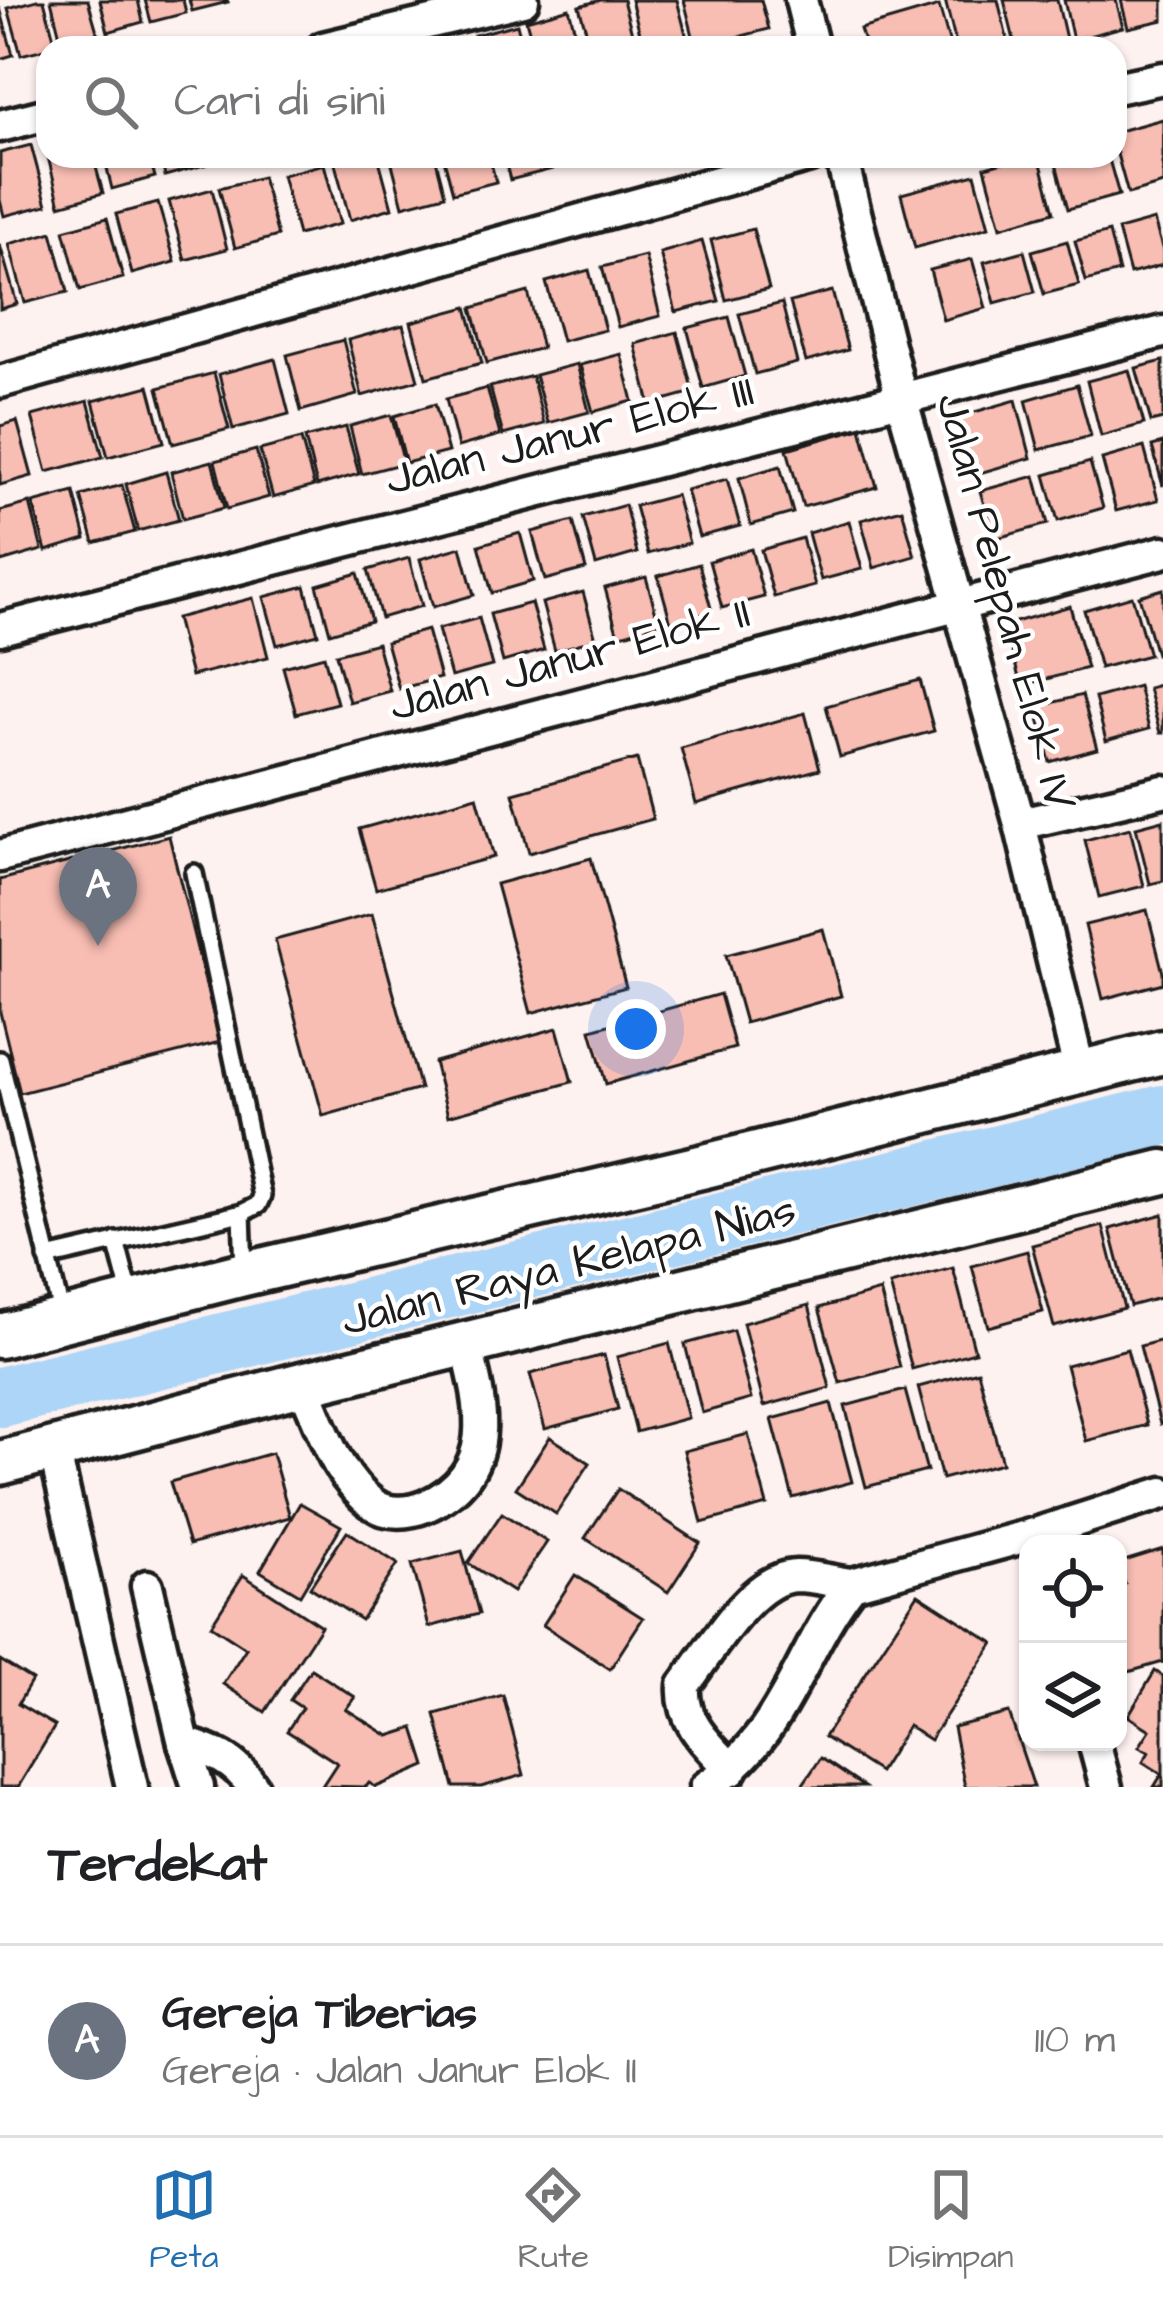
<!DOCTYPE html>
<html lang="id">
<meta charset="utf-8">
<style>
body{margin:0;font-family:"Architects Daughter",sans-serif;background:#f2f2f2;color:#202124}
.controls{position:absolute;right:36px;bottom:36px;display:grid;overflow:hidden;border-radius:24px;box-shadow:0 3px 9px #0004}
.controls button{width:108px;height:108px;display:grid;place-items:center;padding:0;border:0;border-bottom:3px solid #e0e0e0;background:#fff;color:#202124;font:60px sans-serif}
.you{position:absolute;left:636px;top:1029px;width:42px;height:42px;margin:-30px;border:9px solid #fff;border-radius:50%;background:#1a73e8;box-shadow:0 0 0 18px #1a73e833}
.badge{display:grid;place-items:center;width:78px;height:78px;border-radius:50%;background:#1f6fb2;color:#fff;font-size:39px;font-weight:700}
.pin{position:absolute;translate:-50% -99px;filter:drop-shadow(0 3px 6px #0008)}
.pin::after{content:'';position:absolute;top:63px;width:42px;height:36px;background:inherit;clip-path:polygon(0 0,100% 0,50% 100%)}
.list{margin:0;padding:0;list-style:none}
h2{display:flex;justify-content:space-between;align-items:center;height:156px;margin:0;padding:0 48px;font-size:51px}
h2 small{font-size:39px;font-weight:400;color:#757577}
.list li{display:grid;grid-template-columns:78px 1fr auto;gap:36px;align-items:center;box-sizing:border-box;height:192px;padding:0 48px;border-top:3px solid #e0e0e0}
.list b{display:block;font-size:45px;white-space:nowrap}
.list p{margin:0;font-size:39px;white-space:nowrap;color:#757577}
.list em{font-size:39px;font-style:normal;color:#757577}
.icon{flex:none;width:66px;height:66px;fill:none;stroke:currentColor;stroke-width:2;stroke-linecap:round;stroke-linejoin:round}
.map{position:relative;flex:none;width:1163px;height:1787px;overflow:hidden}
.search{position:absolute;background:#fff;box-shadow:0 3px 9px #0004;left:36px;right:36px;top:36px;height:132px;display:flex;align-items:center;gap:30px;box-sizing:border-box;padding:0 42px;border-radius:36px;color:#757577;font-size:45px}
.sheet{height:348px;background:#fff}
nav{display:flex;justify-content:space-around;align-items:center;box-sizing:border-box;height:168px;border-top:3px solid #e0e0e0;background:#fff;font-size:33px;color:#757577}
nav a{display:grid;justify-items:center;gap:6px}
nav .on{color:#1f6fb2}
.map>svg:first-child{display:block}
</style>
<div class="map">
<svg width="1163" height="1787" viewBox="0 0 1163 1787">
<rect width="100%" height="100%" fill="#fef2f0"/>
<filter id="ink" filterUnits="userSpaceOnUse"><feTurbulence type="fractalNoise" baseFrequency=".00833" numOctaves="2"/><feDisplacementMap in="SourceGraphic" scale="24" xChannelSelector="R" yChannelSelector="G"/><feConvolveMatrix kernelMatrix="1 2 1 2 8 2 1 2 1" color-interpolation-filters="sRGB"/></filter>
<g filter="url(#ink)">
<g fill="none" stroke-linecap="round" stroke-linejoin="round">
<path stroke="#acd5f7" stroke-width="60" d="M0,1397l1163,-282"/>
</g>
<g fill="#f8bdb3" stroke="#1c1c1c" stroke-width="3">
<path d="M37,0h7l12,46 -35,9 -13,-47z"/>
<path d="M51,0h37l10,35 -36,9z"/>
<path d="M100,0h38l5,22 -35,10z"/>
<path d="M145,0h38l3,13 -35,9z"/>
<path d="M189,0h38l1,2 -36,9z"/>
<path d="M601,0h22l13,48h-45l-12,-42z"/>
<path d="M631,0h46l11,42 -23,6h-21z"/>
<path d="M684,0h77l8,29 -73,19z"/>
<path d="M945,0h53l11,47 -52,1z"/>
<path d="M1004,0h53l9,39 -39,9h-11z"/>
<path d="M1064,0h52l7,27 -50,13z"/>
<path d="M1121,0h42v20l-35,8z"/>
<path d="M939,6l12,42h-85l-6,-19z"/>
<path d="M0,8l13,47 -13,4z"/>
<path d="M569,8l10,40h-45l-8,-28z"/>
<path d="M517,24l6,24h-45l-4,-13z"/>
<path d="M460,39l3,9h-36z"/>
<path d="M1163,119v65l-35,10 -13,-47v-15z"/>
<path d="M48,144v12h45l10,37 -43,12 -15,-60z"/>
<path d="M31,145l16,60 -43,11 -4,-16v-47z"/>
<path d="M104,156h45l6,21 -43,12z"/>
<path d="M160,156h46l2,8 -43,12z"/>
<path d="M348,156h30l14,52 -42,12 -16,-60z"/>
<path d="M390,156h45l10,39 -42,11z"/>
<path d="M443,156h46l7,26 -43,11z"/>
<path d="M504,156h46l3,13 -43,11z"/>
<path d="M560,156h34l-31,9z"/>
<path d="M1025,156h14l15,56 -53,15 -16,-60z"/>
<path d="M1054,156h54l11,39 -51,14z"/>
<path d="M324,164l16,60 -42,11 -16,-60z"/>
<path d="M975,174l14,53 -74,21 -14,-54z"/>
<path d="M262,177l16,59 -43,12 -16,-60z"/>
<path d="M212,189l15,60 -42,11 -16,-59z"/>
<path d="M158,203l17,59 -43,12 -16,-60z"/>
<path d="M107,218l16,60 -43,12 -16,-60z"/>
<path d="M1154,220l9,31v14l-33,9 -12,-44z"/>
<path d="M753,229l16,60 -43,11 -15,-60z"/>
<path d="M52,232l16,60 -43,11 -16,-59z"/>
<path d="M1109,232l10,40 -33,9 -11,-40z"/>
<path d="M702,241l17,60 -43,11 -16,-59z"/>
<path d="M1067,241l12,44 -35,9 -12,-43z"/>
<path d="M0,245l17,59 -17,5z"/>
<path d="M1024,251l11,41 -40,11 -11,-41z"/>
<path d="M645,256l15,60 -42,11 -16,-60z"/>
<path d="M972,259l14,49 -43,12 -13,-50z"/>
<path d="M589,270l16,60 -43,11 -16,-59z"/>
<path d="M832,291l16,59 -42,12 -16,-60z"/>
<path d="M528,292l14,56 -55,15 -15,-55z"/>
<path d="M782,303l15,60 -42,11 -16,-60z"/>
<path d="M467,307l15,56 -56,15 -15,-56z"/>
<path d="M729,317l16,59 -42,12 -16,-60z"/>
<path d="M403,325l15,55 -56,16 -14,-56z"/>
<path d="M677,332l16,60 -43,12 -15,-60z"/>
<path d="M343,340l14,55 -56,16 -14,-56z"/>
<path d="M621,354l12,47 -40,11 -13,-47z"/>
<path d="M275,359l14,55 -56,15 -14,-55z"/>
<path d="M1163,361v58l-12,3 -15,-54z"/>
<path d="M577,364l12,48 -41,11 -13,-48z"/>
<path d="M1129,370l15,54 -43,12 -14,-55z"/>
<path d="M214,373l15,56 -56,15 -15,-56z"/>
<path d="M532,376l12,48 -41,11 -13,-48z"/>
<path d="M1077,385l14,51 -52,14 -13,-50z"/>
<path d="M149,386l15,56 -56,15 -15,-56z"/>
<path d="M487,388l13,47 -42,12 -12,-48z"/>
<path d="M1016,400l15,58 -58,17 -16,-58z"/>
<path d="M88,401l15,56 -56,15 -15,-56z"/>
<path d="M435,404l13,48 -42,11 -12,-47z"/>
<path d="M391,415l13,48 -42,11 -12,-48z"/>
<path d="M17,421l15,55 -32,9v-59z"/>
<path d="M346,427l13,47 -42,12 -12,-48z"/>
<path d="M861,428l16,59 -74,20 -16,-58z"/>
<path d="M301,439l13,47 -41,12 -13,-48z"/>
<path d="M1163,443v43l-11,-40z"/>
<path d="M1144,447l14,53 -42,11 -14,-52z"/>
<path d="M256,450l13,47 -42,12 -12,-48z"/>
<path d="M212,461l12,47 -41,11 -12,-47z"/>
<path d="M1090,462l13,46 -45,13 -13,-46z"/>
<path d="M780,466l13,47 -42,12 -12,-47z"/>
<path d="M166,472l13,48 -41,11 -12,-47z"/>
<path d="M1035,476l13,48 -54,15 -14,-48z"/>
<path d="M727,479l13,47 -41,11 -13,-47z"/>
<path d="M122,485l13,47 -41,11 -13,-47z"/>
<path d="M74,492l12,47 -40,12 -13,-48z"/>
<path d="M676,495l13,48 -41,11 -13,-48z"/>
<path d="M30,503l12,47 -41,12 -1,-51z"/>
<path d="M625,505l12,48 -41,12 -13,-48z"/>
<path d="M902,509l13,47 -41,12 -13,-48z"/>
<path d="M573,521l13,48 -41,11 -13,-48z"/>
<path d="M849,521l13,48 -41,11 -13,-47z"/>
<path d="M520,533l13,48 -41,12 -13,-48z"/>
<path d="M802,538l13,48 -41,11 -13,-47z"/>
<path d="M461,547l13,48 -41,12 -13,-48z"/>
<path d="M751,549l13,48 -42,11 -13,-47z"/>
<path d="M409,558l13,48 -41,12 -13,-48z"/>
<path d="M699,564l13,48 -41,11 -13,-47z"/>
<path d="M358,573l13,48 -41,12 -13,-48z"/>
<path d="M646,577l13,47 -41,12 -13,-48z"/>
<path d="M305,586l13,48 -41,11 -13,-48z"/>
<path d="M1163,589v63l-7,2 -17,-58z"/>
<path d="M583,592l13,47 -41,12 -13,-48z"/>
<path d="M1132,596l17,59 -49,13 -16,-58z"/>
<path d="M253,598l15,59 -77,19 -15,-58z"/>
<path d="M531,603l13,47 -41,12 -13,-48z"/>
<path d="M1070,606l17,62 -66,18 -16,-61z"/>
<path d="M479,618l13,48 -41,11 -13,-48z"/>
<path d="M427,630l13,48 -41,11 -13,-47z"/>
<path d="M377,643l13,48 -41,11 -13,-48z"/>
<path d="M324,656l13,47 -41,11 -13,-47z"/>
<path d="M920,680l14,51 -94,26 -14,-51z"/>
<path d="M1163,684v49h-3l-12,-45z"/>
<path d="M1138,686l11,43 -43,12 -11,-43z"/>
<path d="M1082,695l15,54 -47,13 -14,-55z"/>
<path d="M805,713l15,56 -124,35 -15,-56z"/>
<path d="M637,759l16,60 -124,34 -16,-60z"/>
<path d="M477,796l17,61 -118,32 -17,-60z"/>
<path d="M1163,820v61l-13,3 -14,-57z"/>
<path d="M1130,828l14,58 -45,11 -14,-57z"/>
<path d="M169,836l51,206 -200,51 -20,-81v-132z"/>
<path d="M591,858l35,129 -95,26 -35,-129z"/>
<path d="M1147,910l16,63v10l-60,16 -18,-74z"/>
<path d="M372,914l48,175 -97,27 -48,-176z"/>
<path d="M823,929l18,67 -96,27 -19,-68z"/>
<path d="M720,994l15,54 -129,36 -15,-54z"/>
<path d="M557,1028l15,54 -124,34 -14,-54z"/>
<path d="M1163,1214v83l-33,9 -20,-77z"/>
<path d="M1103,1226l21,82 -70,19 -22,-82z"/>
<path d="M1027,1251l16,61 -55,15 -16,-61z"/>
<path d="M953,1268l22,84 -63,17 -22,-84z"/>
<path d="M880,1291l20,76 -60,16 -21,-75z"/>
<path d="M809,1305l21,83 -66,18 -21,-83z"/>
<path d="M733,1331l18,68 -49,14 -17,-69z"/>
<path d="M1163,1340v83l-3,1 -20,-78z"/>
<path d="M669,1343l19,75 -52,14 -19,-75z"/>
<path d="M1127,1349l20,76 -61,16 -20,-76z"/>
<path d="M604,1355l14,54 -73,20 -15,-55z"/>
<path d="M978,1371l24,92 -60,16 -24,-92z"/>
<path d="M905,1390l22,81 -61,16 -21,-81z"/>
<path d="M831,1403l21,79 -59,16 -21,-79z"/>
<path d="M748,1434l19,71 -65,18 -18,-72z"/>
<path d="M550,1437l40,26 -34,51 -40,-26z"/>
<path d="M272,1453l18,64 -101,28 -19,-63z"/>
<path d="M618,1489l82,54 -32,49 -83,-54z"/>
<path d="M300,1503l41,23 -41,69 -40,-24z"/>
<path d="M502,1513l45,29 -34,50 -45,-29z"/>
<path d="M347,1531l51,33 -37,56 -51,-33z"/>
<path d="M1163,1549v113l-45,13v-89l7,-2 -7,-21z"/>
<path d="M462,1551l17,63 -50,13 -17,-63z"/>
<path d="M243,1575l78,51 -56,86 -42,-28 23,-36 -35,-23z"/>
<path d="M575,1575l68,43 -33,51 -67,-44z"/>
<path d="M918,1594l76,49 -64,97 -22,-14 -29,46 -55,-35z"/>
<path d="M0,1660l32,20 -14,24 37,22 -37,61h-18z"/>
<path d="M311,1669l44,28 -9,12 43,27 25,-8 12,38 -50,21 -7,-4 -3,4 -44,-1 15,-23 -50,-32 15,-23 -12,-8z"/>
<path d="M1155,1671l8,5v111h-9l8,-13 -19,-12 6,-10 -10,-5 11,-17 -22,-14z"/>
<path d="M503,1695l21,80 -43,12h-27l-19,-73z"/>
<path d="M1009,1713l25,74h-69l-12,-60z"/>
<path d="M821,1758l43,29h-63z"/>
</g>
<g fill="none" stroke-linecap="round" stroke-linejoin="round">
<g stroke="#1c1c1c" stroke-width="24">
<g id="lane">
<path d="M0,1060l62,256"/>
<path d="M242,1213l2,58"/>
<path d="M116,1241l16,61"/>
<path d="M47,1258l195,-45 16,-8 4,-9 -68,-323"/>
</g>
</g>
<g stroke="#1c1c1c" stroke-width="39">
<g id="street">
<path d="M801,0l12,48"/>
<path d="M323,48l200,-48"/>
<path d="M1115,88l48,-10"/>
<path d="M0,126l48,-12"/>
<path d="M841,156l60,241 119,427 60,249"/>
<path d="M0,382l810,-226"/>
<path d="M0,629l1163,-297"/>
<path d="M1020,824l143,-33"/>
<path d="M0,856l1163,-304"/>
<path d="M302,1384c20,40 32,92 71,120 15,11 36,9 53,2 74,-34 56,-99 40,-162"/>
<path d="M54,1449l78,338"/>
<path d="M147,1586l37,157 14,44"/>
<path d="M1094,1742l12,45"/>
<path d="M184,1743c30,9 51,17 69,44"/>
<path d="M732,1770c-24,-25 -51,-48 -48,-85 26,-33 67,-108 112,-109 18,0 38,6 56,8"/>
<path d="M706,1787c82,-54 90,-132 146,-203l186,-51 125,-40"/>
</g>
</g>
<g stroke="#1c1c1c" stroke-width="51">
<g id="secondary">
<path d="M0,1336l244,-62 461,-108 458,-114"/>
<path d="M0,1463l302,-79 861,-212"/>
</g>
</g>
<use href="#lane" stroke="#fff" stroke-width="15"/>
<use href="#street" stroke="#fff" stroke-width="30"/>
<use href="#secondary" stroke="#fff" stroke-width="42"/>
</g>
</g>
<g text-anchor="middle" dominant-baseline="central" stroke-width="9" stroke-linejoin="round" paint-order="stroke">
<g font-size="45" fill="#1c1c1c" stroke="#fff">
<text transform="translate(570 436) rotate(-14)">Jalan Janur Elok III</text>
<text transform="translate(1005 602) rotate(75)">Jalan Pelepah Elok IV</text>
<text transform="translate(570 660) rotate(-15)">Jalan Janur Elok II</text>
<text transform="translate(569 1266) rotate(-14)">Jalan Raya Kelapa Nias</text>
</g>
</g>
</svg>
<div class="controls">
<button><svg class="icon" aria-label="locate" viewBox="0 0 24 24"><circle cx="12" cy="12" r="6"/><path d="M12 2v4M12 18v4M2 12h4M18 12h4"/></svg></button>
<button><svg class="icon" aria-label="layers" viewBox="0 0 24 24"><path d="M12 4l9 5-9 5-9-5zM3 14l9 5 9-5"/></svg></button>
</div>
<div class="you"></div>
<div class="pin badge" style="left:98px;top:946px;background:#6b7280">A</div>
<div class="search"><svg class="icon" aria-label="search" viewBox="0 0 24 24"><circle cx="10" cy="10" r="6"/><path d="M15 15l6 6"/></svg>Cari di sini</div>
</div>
<section class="sheet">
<h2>Terdekat<small></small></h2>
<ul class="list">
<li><span class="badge" style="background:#6b7280">A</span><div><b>Gereja Tiberias</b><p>Gereja · Jalan Janur Elok II</p></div><em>110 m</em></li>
</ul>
</section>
<nav>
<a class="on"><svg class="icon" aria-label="map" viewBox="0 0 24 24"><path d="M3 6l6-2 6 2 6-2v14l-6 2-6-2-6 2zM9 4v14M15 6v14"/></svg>Peta</a>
<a><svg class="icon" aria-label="directions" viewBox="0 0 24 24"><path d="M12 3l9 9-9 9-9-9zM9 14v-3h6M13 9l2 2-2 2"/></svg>Rute</a>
<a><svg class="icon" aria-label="saved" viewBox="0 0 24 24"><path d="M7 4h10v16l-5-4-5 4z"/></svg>Disimpan</a>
</nav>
